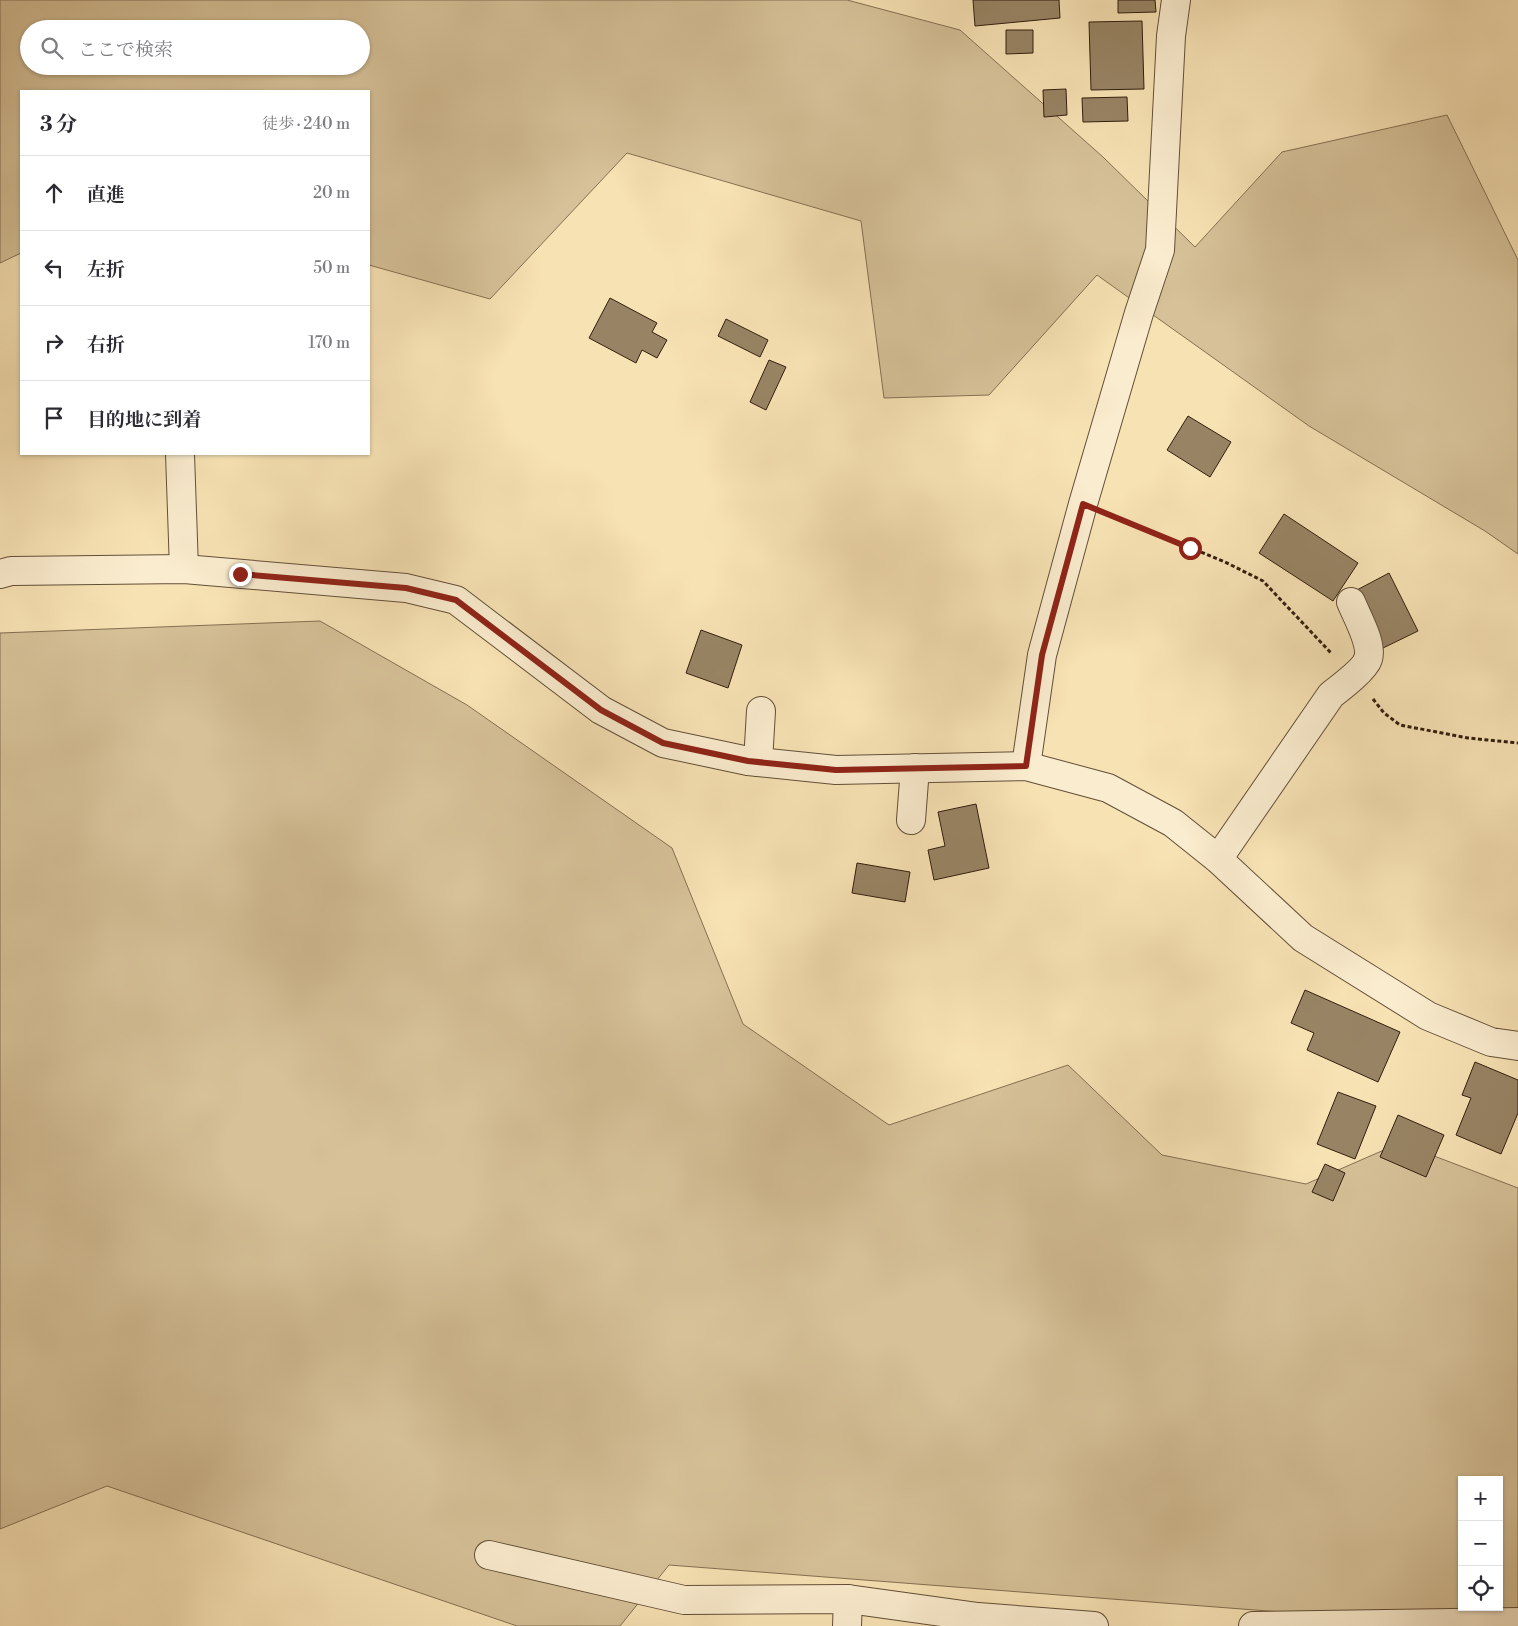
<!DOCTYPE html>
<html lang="ja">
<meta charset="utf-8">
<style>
body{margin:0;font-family:"Libre Bodoni","Noto Serif JP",serif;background:#f7f7f7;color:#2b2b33}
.controls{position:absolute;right:15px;bottom:15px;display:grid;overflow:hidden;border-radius:0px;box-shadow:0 1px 4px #0004}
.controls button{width:45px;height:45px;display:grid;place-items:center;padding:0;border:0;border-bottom:1px solid #e1e1e2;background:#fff;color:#2b2b33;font:25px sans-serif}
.stop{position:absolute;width:15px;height:15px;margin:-11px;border:4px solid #8f2418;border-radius:50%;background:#fff}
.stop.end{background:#8f2418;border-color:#fff;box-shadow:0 1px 5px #0008}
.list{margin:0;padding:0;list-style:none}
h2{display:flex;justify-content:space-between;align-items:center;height:65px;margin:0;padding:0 20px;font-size:21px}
h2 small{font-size:16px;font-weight:400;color:#7c7c81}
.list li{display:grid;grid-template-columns:32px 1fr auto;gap:15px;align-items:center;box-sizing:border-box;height:75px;padding:0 20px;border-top:1px solid #e1e1e2}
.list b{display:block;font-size:19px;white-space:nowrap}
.list em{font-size:16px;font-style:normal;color:#7c7c81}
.icon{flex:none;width:28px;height:28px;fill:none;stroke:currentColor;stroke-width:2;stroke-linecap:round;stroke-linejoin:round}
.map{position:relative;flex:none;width:1518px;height:1626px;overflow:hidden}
.search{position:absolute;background:#fff;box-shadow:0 1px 4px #0004;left:20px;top:20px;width:350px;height:55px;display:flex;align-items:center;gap:12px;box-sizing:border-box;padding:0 18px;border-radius:28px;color:#7c7c81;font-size:19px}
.panel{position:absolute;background:#fff;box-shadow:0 1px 4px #0004;left:20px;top:90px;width:350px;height:365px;border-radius:0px}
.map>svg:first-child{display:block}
</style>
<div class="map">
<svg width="1518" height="1626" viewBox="0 0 1518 1626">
<rect width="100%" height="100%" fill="#f7e2b4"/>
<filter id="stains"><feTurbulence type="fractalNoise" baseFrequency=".004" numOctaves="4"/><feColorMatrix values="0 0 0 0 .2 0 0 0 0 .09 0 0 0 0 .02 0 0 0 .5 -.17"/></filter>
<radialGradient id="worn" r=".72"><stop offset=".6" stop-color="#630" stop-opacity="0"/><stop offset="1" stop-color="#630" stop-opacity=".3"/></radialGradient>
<g fill="#d6c198" stroke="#847053" fill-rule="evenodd">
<path d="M0,0h847l113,30 143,127 92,90 87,-95 165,-37 71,145v294l-33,-23 -176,-105 -212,-151 -108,120 -105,3 -23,-177 -234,-68 -137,146 -121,-34v-174h-348v162l-21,10zM29,29h332v37h-332z"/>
<path d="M320,621l147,84 205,143 71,176 146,101 179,-60 94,90 144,29 94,-41 118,45v429l-94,6 -755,-58 -49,61h-103l-410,-140 -107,43v-896zM1462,1480h37v127h-37z"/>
</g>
<g fill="#988464" stroke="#321e0e">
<path d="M973,0h86l1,18 -85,8z"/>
<path d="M1118,0h37l1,12 -38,1z"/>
<path d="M1142,21l2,68 -53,1 -2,-68z"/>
<path d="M1006,30h27v23l-27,1z"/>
<path d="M1066,89l1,26 -23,2 -1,-27z"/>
<path d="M1127,97l1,24 -45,1 -1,-24z"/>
<path d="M610,298l47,25 -5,9 15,8 -10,18 -15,-8 -6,13 -47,-25z"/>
<path d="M726,319l42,21 -8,17 -42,-21z"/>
<path d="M769,360l17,7 -20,43 -16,-8z"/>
<path d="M1188,416l43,26 -21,35 -43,-27z"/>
<path d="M1284,514l74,49 -25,38 -74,-48z"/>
<path d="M1389,573l29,58 -35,17 -28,-57z"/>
<path d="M701,630l41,15 -14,43 -42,-15z"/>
<path d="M976,804l13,64 -55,12 -6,-30 17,-4 -7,-34z"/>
<path d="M857,863l53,9 -5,30 -53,-9z"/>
<path d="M1305,990l95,42 -22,50 -71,-32 7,-17 -23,-10z"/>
<path d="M1475,1062l43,18v33l-17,41 -45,-19 15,-37 -9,-3z"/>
<path d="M1338,1092l38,14 -21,53 -38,-15z"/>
<path d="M1398,1115l46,20 -18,42 -46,-20z"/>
<path d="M1325,1164l20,9 -12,28 -21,-9z"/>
</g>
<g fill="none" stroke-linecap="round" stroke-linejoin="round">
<g stroke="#634f38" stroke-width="30">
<g id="minor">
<path d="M180,454l4,115"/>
<path d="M0,574l11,-3 173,-2 222,19 50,12 145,110 62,33 85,18 88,9 190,-4 82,22 65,35 45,36 85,79 125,78 63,26 27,4"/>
<path d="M758,762l3,-51"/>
<path d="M1026,766l16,-111 41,-151 56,-191 21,-63 11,-214 5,-36"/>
<path d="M911,820l4,-52"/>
<path d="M1218,859l113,-164c9,-7 34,-26 37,-36 5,-15 -11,-42 -17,-57"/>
<path d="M489,1555l195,45 164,-1 130,18 116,9"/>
<path d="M847,1626l1,-27"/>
<path d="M1253,1626l265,-4"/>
</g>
</g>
<g stroke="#321e0e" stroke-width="3" stroke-dasharray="4 2.5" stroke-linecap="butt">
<path d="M1111,515l114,47 38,19 69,73"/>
<path d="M1373,699l11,14 16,12 68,13 50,5"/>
</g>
<use href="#minor" stroke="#faecce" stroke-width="28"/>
</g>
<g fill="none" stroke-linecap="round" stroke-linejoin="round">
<path stroke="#8f2418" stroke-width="6" d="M240,574l166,14 50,12 145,110 62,33 85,18 88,9 190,-4 16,-111 41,-151 107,44"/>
</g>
<rect width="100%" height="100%" filter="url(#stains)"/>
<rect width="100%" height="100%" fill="url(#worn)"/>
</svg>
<div class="controls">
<button>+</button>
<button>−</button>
<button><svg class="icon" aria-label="locate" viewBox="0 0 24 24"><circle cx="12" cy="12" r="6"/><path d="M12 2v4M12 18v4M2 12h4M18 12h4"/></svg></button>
</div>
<div class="stop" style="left:1190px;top:548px"></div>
<div class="stop end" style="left:240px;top:574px"></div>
<div class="search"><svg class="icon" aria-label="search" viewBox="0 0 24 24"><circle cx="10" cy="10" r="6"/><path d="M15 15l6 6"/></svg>ここで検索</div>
<section class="panel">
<h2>3 分<small>徒歩 · 240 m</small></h2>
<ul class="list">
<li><svg class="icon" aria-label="ahead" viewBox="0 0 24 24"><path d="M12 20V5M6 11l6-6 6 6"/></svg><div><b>直進</b></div><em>20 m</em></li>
<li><svg class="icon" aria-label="left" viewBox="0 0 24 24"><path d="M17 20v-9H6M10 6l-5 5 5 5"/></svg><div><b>左折</b></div><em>50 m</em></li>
<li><svg class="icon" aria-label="right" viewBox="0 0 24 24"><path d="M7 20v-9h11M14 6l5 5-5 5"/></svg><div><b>右折</b></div><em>170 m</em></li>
<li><svg class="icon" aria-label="arrive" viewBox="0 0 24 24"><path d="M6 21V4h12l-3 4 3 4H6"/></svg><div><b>目的地に到着</b></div></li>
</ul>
</section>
</div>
